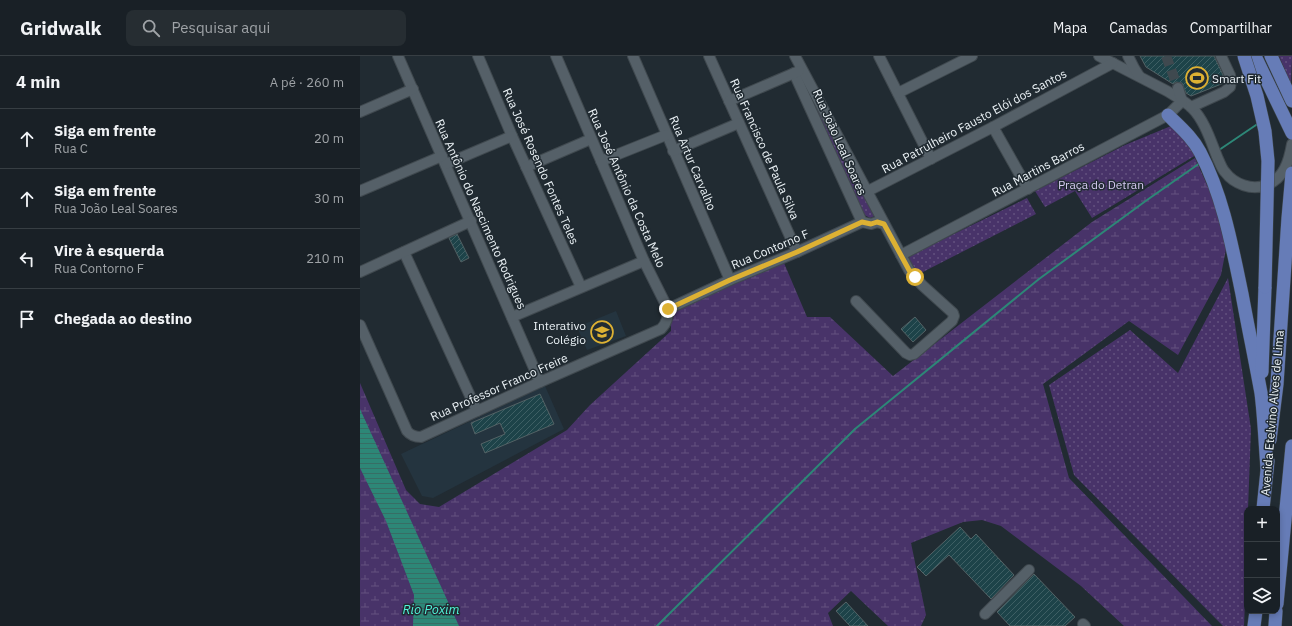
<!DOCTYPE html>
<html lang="pt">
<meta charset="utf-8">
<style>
body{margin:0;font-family:"IBM Plex Sans",sans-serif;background:#262d32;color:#f1f3f6}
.controls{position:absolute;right:12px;bottom:12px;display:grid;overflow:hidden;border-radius:8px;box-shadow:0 2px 6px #0003}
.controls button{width:36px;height:36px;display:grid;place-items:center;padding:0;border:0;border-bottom:1px solid #373e43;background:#192026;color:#f1f3f6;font:20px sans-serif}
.stop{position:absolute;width:12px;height:12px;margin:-9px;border:3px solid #ddb133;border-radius:50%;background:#fff}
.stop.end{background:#ddb133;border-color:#fff;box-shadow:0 1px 4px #0008}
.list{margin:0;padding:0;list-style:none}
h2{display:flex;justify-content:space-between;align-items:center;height:52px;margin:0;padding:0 16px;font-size:17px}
h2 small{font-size:13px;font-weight:400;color:#9fa3a7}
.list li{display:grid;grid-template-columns:26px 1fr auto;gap:12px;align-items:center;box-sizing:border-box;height:60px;padding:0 16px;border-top:1px solid #373e43}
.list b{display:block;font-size:15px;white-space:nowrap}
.list p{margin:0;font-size:13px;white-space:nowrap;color:#9fa3a7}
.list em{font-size:13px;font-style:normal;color:#9fa3a7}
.icon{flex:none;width:22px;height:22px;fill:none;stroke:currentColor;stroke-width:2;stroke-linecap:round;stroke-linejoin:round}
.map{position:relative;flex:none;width:932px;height:570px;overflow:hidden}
header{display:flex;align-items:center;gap:24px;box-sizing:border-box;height:56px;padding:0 20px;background:#192026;border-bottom:1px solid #373e43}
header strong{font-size:19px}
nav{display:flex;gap:22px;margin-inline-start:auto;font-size:14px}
.search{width:280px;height:36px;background:#262d32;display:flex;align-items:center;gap:10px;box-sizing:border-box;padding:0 14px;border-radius:8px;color:#9fa3a7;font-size:15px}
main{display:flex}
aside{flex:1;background:#192026}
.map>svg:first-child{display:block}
</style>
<header>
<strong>Gridwalk</strong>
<div class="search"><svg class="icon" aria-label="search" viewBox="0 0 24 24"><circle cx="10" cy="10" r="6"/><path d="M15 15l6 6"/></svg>Pesquisar aqui</div>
<nav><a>Mapa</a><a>Camadas</a><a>Compartilhar</a></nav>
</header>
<main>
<aside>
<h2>4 min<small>A pé · 260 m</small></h2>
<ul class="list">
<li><svg class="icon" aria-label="ahead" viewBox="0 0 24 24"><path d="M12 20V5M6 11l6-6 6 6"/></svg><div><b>Siga em frente</b><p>Rua C</p></div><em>20 m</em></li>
<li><svg class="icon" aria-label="ahead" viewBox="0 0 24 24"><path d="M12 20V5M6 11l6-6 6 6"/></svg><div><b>Siga em frente</b><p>Rua João Leal Soares</p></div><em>30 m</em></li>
<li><svg class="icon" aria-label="left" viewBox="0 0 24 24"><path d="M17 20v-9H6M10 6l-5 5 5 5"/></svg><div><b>Vire à esquerda</b><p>Rua Contorno F</p></div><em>210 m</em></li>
<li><svg class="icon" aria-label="arrive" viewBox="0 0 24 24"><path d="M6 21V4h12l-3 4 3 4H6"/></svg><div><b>Chegada ao destino</b></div></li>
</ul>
</aside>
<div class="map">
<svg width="932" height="570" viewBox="0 0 932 570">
<defs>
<pattern id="grass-dots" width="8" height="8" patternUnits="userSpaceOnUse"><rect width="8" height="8" fill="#483369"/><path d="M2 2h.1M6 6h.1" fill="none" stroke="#63517f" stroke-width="1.8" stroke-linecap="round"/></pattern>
<pattern id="wetland-marsh" width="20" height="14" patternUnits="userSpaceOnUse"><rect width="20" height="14" fill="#483369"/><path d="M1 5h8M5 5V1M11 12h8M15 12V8" fill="none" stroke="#63517f"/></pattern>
<pattern id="water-rules" width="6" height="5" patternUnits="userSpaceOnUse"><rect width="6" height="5" fill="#2d8777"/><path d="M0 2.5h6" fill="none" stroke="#376e65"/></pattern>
<pattern id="building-hatch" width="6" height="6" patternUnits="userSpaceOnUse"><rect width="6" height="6" fill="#1d4349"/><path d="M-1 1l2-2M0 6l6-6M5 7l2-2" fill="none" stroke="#3e5f64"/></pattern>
</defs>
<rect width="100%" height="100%" fill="#212b32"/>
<g fill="#24343f">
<path d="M256,255l10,25 -39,14 -10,-23z"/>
<path d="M185,330l19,43 -131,69 -11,-2 -21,-42z"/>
</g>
<g fill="url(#grass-dots)">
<path d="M919,0h13l-1,28z"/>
<path d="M443,18l74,141 -7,3 -9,-5 -62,-136z"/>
<path d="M811,70l10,6 15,23 -104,63 -17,-27 -30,16 -10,-16 90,-46z"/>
<path d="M667,142l9,16 -117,60 -9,-8 -1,-10z"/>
<path d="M868,222l23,151 -3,80h-1v42l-3,75h-21l-149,-151 -25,-90 81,-55 48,43z"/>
</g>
<path fill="url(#wetland-marsh)" d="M835,102l18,40 13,51 -5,26 -43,80 -49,-34 -86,63 26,94 143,148h-88l-43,-40 -80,-60 -19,-6 -19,2 -52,21 15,72 -5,11h-33l-37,-35 -23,22 5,13h-473v-243l46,107 14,14 19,3 128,-77 23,-25 81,-74v-20l113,-48 23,54h23l63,59 199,-154z"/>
<path fill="url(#water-rules)" d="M0,353l89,195 10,22h-46l1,-31 -28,-74 -26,-53z"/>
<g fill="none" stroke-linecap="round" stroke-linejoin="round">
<g stroke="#2d8777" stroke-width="2">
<path d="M859,94l40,-27"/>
<path d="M297,570l198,-197 184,-150 108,-79 53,-37"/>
</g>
</g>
<g fill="url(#building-hatch)" stroke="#536265">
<path d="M780,0h74l10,21v6l-33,13 -5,-3 -4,-10 -6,-1 -3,2 -27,-17z"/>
<path d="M97,178l12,24 -8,4 -12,-24z"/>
<path d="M555,261l11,13 -13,12 -12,-13z"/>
<path d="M180,338l14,30 -69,29 -4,-9 24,-10 -5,-11 -25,11 -4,-11z"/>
<path d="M600,471l11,12 5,-5 38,41 -23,24 -42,-44 -23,21 -9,-9z"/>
<path d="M674,518l41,43 -10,9h-55l-13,-14z"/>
<path d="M486,546l22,24h-18l-14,-15z"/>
</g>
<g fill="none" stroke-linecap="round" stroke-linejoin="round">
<path stroke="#3f494f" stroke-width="10" stroke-dasharray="10 5" stroke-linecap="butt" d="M806,0l12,32"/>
<g stroke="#40494f" stroke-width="12">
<g id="minor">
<path d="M38,0l142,326"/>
<path d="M118,0l34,80 69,151"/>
<path d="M273,0l97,224"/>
<path d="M349,0l88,196"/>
<path d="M435,0l114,214 13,15 31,28 1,3 -2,5 -38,33 -4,1 -4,-2 -50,-52"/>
<path d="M519,0l52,103"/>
<path d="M739,0c23,12 45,23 68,35 8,5 18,10 25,17 13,13 19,34 26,51 2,4 4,10 7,13 9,12 27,19 41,13 18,-6 23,-24 26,-41"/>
<path d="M768,0l6,12 5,8"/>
<path d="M434,17l68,149"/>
<path d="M538,37l74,-37"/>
<path d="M369,45l70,-30"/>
<path d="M831,51l33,-15 6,-5 1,-5 -1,-7 -9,-19"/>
<path d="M0,56l53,-23"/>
<path d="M633,71l35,62"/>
<path d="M313,95l66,-28"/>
<path d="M241,105l65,-26"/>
<path d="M86,108l66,-28"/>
<path d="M166,111l65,-28"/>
<path d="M0,135l82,-35"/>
<path d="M508,135l125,-64 120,-64"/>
<path d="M44,196l73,159"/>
<path d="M541,199l267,-140 14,-14 -4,-13"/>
<path d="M0,216l111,-51"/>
<path d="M308,253l62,-29 67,-28 65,-30 9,2 6,-2 7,2"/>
<path d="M152,261l132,-56"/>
<path d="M0,269l47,106c4,5 8,6 14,6l119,-55 121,-53c6,-6 7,-12 7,-20l-24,-48 -88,-205"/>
<path d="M625,558l44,-44"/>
<path d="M723,568l2,2"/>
</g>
</g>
<g stroke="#40494f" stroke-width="14">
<g id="major">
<path d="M895,0l37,77"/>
<path d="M911,0l21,45"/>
<path d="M808,59c12,12 24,22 32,37 23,44 32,94 42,142 6,33 13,66 19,99 3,24 4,50 6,75"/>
<path d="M902,316l3,-85"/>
<path d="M910,384l7,-56 11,-166 4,-45"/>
<path d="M903,453l5,-48"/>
<path d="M917,548l15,-158"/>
<path d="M894,570l2,-15"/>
<path d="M915,570l1,-15"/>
</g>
</g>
<use href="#minor" stroke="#556068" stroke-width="10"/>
<use href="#major" stroke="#667cb7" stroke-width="13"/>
<g stroke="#40494f" stroke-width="14" stroke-linecap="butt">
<path id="major-bridge" d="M884,0l13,40 8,35 3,30 -3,126"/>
</g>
<use href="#major-bridge" stroke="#667cb7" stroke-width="13"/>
</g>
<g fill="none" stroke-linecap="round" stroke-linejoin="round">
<path stroke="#ddb133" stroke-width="5" d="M308,253l62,-29 67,-28 65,-30 9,2 6,-2 7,2 25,46 6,7"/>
</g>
<defs>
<g id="stadium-ring" transform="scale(1.15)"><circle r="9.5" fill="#212b32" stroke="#ddb133" stroke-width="1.5"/><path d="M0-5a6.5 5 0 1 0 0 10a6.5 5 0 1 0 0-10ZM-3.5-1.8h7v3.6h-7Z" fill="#ddb133"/></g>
<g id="school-ring" transform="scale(1.15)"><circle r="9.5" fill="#212b32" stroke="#ddb133" stroke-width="1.5"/><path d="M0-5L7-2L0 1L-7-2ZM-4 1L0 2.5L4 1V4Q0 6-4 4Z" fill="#ddb133"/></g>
</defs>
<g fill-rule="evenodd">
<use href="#stadium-ring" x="837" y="22"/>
<use href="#school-ring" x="242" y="276"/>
</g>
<g text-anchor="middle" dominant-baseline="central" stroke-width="3" stroke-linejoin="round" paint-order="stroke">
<g font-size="12" fill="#ebf2f6" stroke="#212b32" text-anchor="start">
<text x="852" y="22">Smart Fit</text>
<text x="226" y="269" text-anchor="end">Interativo<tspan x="226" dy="14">Colégio</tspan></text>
</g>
<g font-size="12" fill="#ebf2f6" stroke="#212b32">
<text transform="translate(614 65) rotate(-28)">Rua Patrulheiro Fausto Elói dos Santos</text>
<text transform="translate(480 86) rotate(66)">Rua João Leal Soares</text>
<text transform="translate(405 93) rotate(66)">Rua Francisco de Paula Silva</text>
<text transform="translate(333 107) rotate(67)">Rua Artur Carvalho</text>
<text transform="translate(181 110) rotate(66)">Rua José Rosendo Fontes Teles</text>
<text transform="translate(678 113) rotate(-28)">Rua Martins Barros</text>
<text transform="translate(267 132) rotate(66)">Rua José Antônio da Costa Melo</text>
<text transform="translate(121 158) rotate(66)">Rua Antônio do Nascimento Rodrigues</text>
<text transform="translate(410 193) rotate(-23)">Rua Contorno F</text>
<text transform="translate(139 331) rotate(-24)">Rua Professor Franco Freire</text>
<text transform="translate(912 357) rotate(-85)">Avenida Etelvino Alves de Lima</text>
</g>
<g font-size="12" fill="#d6c9f1" stroke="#212b32">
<text x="741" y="128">Praça do Detran</text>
</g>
<g font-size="13" font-style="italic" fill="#50f5d8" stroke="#212b32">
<text x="71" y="553">Rio Poxim</text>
</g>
</g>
</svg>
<div class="controls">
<button>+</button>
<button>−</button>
<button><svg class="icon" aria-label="layers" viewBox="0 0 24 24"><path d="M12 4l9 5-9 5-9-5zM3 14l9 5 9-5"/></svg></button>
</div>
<div class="stop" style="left:555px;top:221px"></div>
<div class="stop end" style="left:308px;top:253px"></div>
</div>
</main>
